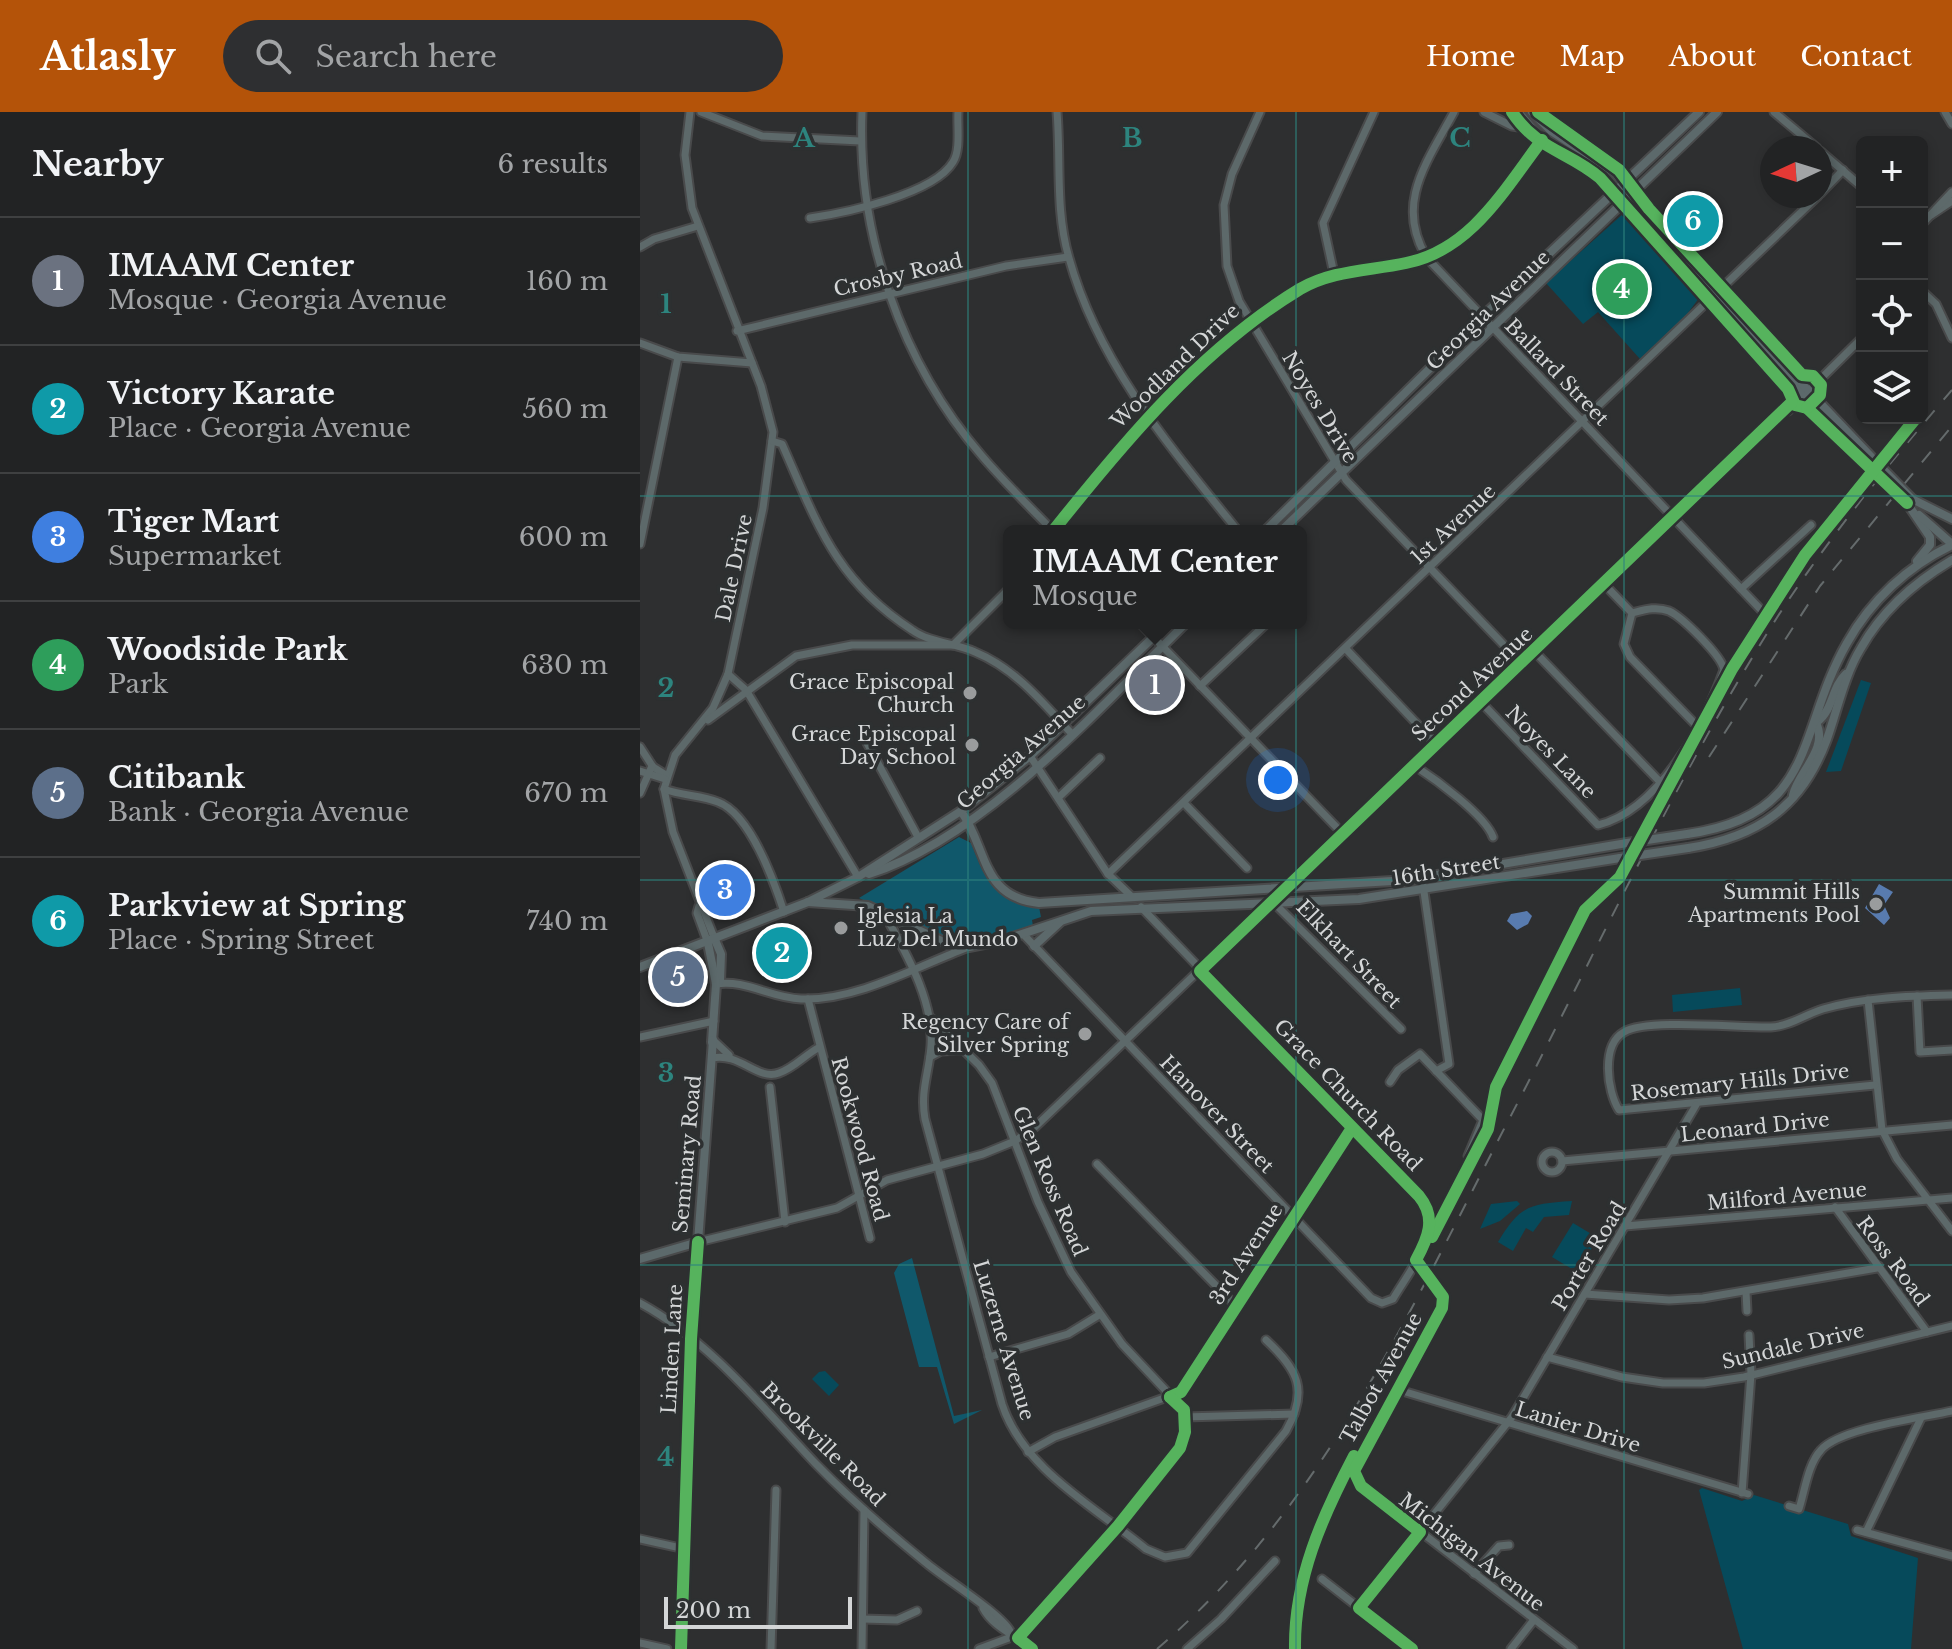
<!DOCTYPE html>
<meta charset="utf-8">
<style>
body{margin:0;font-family:"Libre Baskerville",serif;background:#2e2f31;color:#f1f3f6}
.controls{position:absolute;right:24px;top:24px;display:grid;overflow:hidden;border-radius:12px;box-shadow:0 4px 12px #0003}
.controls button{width:72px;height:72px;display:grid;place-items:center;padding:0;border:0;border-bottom:2px solid #3f4041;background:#222324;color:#f1f3f6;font:40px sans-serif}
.compass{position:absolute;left:1120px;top:24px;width:72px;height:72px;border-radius:50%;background:#222324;box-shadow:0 4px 12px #0003;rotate:266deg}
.scale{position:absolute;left:24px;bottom:20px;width:188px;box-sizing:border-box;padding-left:8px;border:4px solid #d4d6d7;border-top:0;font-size:22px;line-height:28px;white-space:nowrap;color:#d4d6d7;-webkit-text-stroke:6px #2d3031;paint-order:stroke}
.you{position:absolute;left:638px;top:668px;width:28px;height:28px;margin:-20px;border:6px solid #fff;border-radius:50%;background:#1a73e8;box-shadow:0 0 0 12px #1a73e833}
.badge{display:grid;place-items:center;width:52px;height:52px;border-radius:50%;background:#b45309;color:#fff;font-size:26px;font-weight:700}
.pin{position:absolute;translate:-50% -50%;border:4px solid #fff;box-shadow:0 2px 8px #0006}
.popup{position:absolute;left:363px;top:413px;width:304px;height:104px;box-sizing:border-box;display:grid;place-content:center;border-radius:12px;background:#222324;filter:drop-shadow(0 2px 6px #0005);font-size:26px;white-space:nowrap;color:#a2a4a6}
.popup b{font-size:30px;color:#f1f3f6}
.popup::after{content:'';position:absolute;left:50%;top:100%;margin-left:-16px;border:16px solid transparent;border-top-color:#222324}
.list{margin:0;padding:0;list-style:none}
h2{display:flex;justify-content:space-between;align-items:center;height:104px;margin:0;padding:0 32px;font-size:34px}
h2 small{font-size:26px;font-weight:400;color:#a2a4a6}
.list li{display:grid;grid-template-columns:52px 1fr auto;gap:24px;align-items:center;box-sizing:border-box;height:128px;padding:0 32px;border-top:2px solid #3f4041}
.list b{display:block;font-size:30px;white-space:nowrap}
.list p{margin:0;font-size:26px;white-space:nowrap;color:#a2a4a6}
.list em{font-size:26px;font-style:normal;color:#a2a4a6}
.icon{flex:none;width:44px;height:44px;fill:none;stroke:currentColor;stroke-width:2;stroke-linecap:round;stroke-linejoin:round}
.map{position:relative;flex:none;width:1312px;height:1537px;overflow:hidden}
header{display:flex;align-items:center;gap:48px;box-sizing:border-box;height:112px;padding:0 40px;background:#b45309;color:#fff}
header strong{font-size:38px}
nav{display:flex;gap:44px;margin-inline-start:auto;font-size:28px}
.search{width:560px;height:72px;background:#2e2f31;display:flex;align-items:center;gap:20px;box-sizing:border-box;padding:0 28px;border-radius:44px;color:#a2a4a6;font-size:30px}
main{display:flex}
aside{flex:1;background:#222324}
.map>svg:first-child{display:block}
</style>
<header>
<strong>Atlasly</strong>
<div class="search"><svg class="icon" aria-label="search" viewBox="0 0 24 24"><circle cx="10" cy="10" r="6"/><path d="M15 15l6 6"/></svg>Search here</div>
<nav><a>Home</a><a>Map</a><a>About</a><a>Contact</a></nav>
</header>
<main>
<aside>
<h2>Nearby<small>6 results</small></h2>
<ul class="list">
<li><span class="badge" style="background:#6b7280">1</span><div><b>IMAAM Center</b><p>Mosque · Georgia Avenue</p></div><em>160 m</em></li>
<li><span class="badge" style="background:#0f9aa8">2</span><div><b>Victory Karate</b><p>Place · Georgia Avenue</p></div><em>560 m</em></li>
<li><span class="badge" style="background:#3f7fe0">3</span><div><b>Tiger Mart</b><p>Supermarket</p></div><em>600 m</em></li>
<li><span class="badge" style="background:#2e9e5b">4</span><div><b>Woodside Park</b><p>Park</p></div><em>630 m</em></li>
<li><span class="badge" style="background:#5c6f8a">5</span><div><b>Citibank</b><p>Bank · Georgia Avenue</p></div><em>670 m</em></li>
<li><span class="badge" style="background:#0f9aa8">6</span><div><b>Parkview at Spring</b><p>Place · Spring Street</p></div><em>740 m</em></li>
</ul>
</aside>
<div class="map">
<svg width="1312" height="1537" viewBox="0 0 1312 1537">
<rect width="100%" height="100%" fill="#2e2f30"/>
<g fill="#064a5b">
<path d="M985,100l74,86 -17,23 -42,38 -42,-47 -15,12 -37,-41z"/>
<path d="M1221,568l10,3 -30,88 -15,1z"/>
<path d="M1100,876l2,17 -69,7 -1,-17z"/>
<path d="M877,1089l3,3 -20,17 -20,8 11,-25z"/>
<path d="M932,1089l-3,14 -25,2 -11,15 -7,-4 -13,23 -15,-9c22,-37 32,-38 74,-41z"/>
<path d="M933,1111l25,15 -21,34 -25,-15z"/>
<path d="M185,1259l14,14 -10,11 -17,-17 7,-7z"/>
<path d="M1062,1376l40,13 12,-6 94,29 3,12 67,22 -7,91h-168l-44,-159z"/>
</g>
<g fill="#10586b">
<path d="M319,725l12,6c16,41 23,56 68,64l2,10 -9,3 1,6 -20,8 -61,10 -93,-46z"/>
<path d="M272,1146l42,158 28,-6 -28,14 -17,-57h-18l-25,-94 5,-9z"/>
</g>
<g fill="#587baf">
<path d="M1239,772l14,8 -9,13 6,13 -6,7 -19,-17z"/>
<path d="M887,799l5,5 -4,8 -11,6 -10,-9 4,-7z"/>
</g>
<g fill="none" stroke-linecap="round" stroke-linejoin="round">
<g stroke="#494a4b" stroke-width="11">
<g id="minor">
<path d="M50,0l-5,43 7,53 69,178 12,46 -10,76 -35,166 -15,34 -38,47 -11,34 9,43 42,108"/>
<path d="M61,0l61,24 98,5"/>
<path d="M222,0c-5,122 39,251 120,344 22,26 47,50 71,75"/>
<path d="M417,0c4,48 -2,99 12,146 29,105 101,189 169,273"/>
<path d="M620,0l-28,62 -8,31 3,61 12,35 107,179 176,184"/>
<path d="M814,0c-27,50 -60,92 -27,146l336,354"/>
<path d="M844,0l28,14 19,3"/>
<path d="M1134,0l43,36"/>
<path d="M1305,0l7,12"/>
<path d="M1180,39l42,36"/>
<path d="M1180,82l23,-24"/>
<path d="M1291,103l21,-14"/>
<path d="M170,106c35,-5 124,-24 143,-56 8,-12 4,-36 5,-50"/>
<path d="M1282,112l30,-32"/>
<path d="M0,135l14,-8 44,-13"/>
<path d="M694,162l-11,-51 51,-111"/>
<path d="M1282,179l14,13 16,34"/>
<path d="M97,219l269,-65 62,-9"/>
<path d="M0,231l38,14 74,6"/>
<path d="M1148,299l74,-73"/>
<path d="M132,329l10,3c35,79 53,136 130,186 18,13 43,13 63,22 41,17 67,50 97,82"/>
<path d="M413,419c71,-89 148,-182 247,-242 33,-19 69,-18 106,-26 65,-13 98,-73 136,-123"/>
<path d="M0,432l38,-187"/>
<path d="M965,473l27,28 -8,31 6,13 67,69"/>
<path d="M1101,477l70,-64"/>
<path d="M500,511l203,211"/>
<path d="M706,537l90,95"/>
<path d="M895,540l127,132"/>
<path d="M88,562l18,16 112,187"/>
<path d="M560,574l67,-63"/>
<path d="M841,590l117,123c61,-15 106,-100 126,-155 -2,-14 -42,-53 -55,-59 -13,-5 -25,-1 -37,2"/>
<path d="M68,608l88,-64 56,-11h101l56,-56"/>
<path d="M227,631l51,94"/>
<path d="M0,635l13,20 13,8"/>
<path d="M390,644l78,118 22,21"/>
<path d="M775,654c20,13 70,49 78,71"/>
<path d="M0,659l25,8"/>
<path d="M24,677c18,7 37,6 54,13 32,12 56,79 66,110"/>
<path d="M0,681l12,-27"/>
<path d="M419,685l41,-39"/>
<path d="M544,691l63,65"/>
<path d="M468,762l710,-678"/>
<path d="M782,766l27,186 -13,7"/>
<path d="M634,791l127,126"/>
<path d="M59,794l-2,7 11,30"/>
<path d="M250,812c20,36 44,81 41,122 -2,27 -11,45 -6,73l77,285c21,65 93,103 144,145l19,8 22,-4 99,-122c23,-41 12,-61 -20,-91"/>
<path d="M383,822l348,364 11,5 11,-4c15,-26 46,-62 34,-94l-286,-298"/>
<path d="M76,872c29,-5 55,14 85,15 55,2 115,-32 165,-51"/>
<path d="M1277,884l3,56 32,-2"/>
<path d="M168,887l62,239"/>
<path d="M1228,888l14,130 15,29 55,72"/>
<path d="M291,906l48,47 13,18 46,119 33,70 51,72 62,66 1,22 -5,16 -66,82"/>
<path d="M0,925l74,-16"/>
<path d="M73,928l16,15"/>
<path d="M290,945l11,-6 19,-1"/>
<path d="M72,946c28,-6 45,23 67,15 15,-5 26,-18 39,-25"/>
<path d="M750,970l8,-12 22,-16 63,66 -15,36"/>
<path d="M1235,973l-256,25c-12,-19 -18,-65 5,-78 23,-14 117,-4 147,-5 19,-1 35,-13 52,-18 41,-12 87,-13 129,-14"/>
<path d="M130,975l15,135"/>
<circle cx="912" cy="1050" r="10"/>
<path d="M922,1049l390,-36"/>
<path d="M457,1052l139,142"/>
<path d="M1195,1095l92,125"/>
<path d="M985,1114l327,-28"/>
<path d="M1106,1180l1,19"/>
<path d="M945,1182l84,6 34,-2 174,-30"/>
<path d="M803,1185l-1,11 -86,156 -2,12 7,10 212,163"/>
<path d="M0,1191c70,38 122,104 176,161 34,35 71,67 109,98 20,17 75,51 85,69"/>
<path d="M349,1245l79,-23 31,-19"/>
<path d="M907,1245l75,20 41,6h41l40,-6 208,-51"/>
<path d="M759,1278l349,104"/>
<path d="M545,1305l109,-3"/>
<path d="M388,1340l27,-15 126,-45 171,-264"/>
<path d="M1102,1381l9,-119 -2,-39"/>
<path d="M1149,1394l10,3c6,-19 9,-45 22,-59 19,-22 100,-32 131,-39"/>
<path d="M1217,1418l95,26"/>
<path d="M1226,1420l55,-114"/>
<path d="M0,1427l45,10"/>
<path d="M834,1462l25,-28 10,-1"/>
<path d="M682,1467l90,70"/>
<path d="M343,1496c10,19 32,27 49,41"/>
<path d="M719,1496l153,-191 184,-312"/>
<path d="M223,1507l34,1 20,-9"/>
<path d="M0,1531l27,6"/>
<path d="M41,1537l10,-310 7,-97 139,-34 50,-28 96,-26 32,-13 20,-14 771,-736"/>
<path d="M131,1537l5,-159"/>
<path d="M222,1537l2,-139"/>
<path d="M339,1537l46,-17 62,-71"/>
<path d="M547,1537l34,-30 54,-58"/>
<path d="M871,1537l22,-28"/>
</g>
</g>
<g stroke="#494a4b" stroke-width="12">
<g id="major">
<path d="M878,0l24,28 39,19 27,23 132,148 129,133"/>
<path d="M892,0l19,19 64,42 129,150 133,140"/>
<path d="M1272,387l40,20"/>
<path d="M1267,391l23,34v8l-13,16"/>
<path d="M1279,403l33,29"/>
<path d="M625,419l217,-214 217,-205"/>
<path d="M641,419l436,-419"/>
<path d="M1177,610c17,-13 14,-34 29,-48"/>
<path d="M1153,683c5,-23 36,-46 23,-72"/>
<path d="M321,699c27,39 20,86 78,92l369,-23 219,-37"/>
<path d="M1047,722c131,-18 109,-102 160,-191 24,-43 61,-77 105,-98"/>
<path d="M1048,736c70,-11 114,-41 139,-109 11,-31 17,-63 34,-91 22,-39 54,-66 91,-88"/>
<path d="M229,762c116,-37 231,-167 317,-251"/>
<path d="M168,790l60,4 82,39 19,2 35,-7 87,-29 268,-12 261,-41"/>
<path d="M75,828l6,14 -1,27 -4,3"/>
<path d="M68,831l8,41 -4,58"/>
<path d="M394,834l26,-24"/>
<path d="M0,855l168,-65 50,-25 103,-66 69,-55 138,-133"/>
<path d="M0,1147l58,-17 15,-202"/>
</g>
</g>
<use href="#minor" stroke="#5d696a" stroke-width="7"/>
<use href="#major" stroke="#5c696b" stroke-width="8"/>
<g stroke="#656b6c" stroke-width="2" stroke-dasharray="14 14" stroke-linecap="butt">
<path d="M1069,645l111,-171 132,-160"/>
<path d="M517,1537c164,-140 251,-334 348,-522 89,-170 170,-349 273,-511 52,-80 112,-154 174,-226"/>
</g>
<g stroke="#494a4b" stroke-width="11" stroke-linecap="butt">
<path id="minor-bridge" d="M778,1152l25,33"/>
</g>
<g stroke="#494a4b" stroke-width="12" stroke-linecap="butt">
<g id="major-bridge">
<path d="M1229,351l38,40"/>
<path d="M1237,351l35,36"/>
<path d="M987,731l60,-9"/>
<path d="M980,746l68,-10"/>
</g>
</g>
<use href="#minor-bridge" stroke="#5d696a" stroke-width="7"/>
<use href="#major-bridge" stroke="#5c696b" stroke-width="8"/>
<g stroke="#2d3031" stroke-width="17">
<g id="cycleway">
<path d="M872,0c25,38 56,39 88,66l188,211 7,16 12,3 100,95"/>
<path d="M898,0l81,58 30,39 153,166 11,1 8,9 -1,10 -13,13"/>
<path d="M413,419c71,-89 148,-182 247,-242 33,-19 69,-18 106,-26 65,-13 98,-73 136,-123"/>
<path d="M792,1125l56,-108 8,-42 89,-177 35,-33 112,-208 73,-114 111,-137"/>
<path d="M530,1285l11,-5 171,-264"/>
<path d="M41,1537l10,-310 7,-97"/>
<path d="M392,1537l-14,-11 100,-112 62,-78 5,-16 -1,-22 -14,-13"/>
<path d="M655,1537c-1,-70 27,-132 59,-193"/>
<path d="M772,1537l-53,-41 61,-76 -59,-46 -7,-15 88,-163 1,-11 -27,-37c12,-22 21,-42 3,-64l-219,-225 592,-569"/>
</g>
</g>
<use href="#cycleway" stroke="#56b35d" stroke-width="12"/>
</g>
<path fill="none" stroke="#2d847e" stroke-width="2" stroke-opacity="0.55" d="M328,0v1537M656,0v1537M984,0v1537M0,384h1312M0,768h1312M0,1153h1312"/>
<g fill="#9a9c9d" stroke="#2d3031" stroke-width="3">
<circle cx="330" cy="581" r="8"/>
<circle cx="332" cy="633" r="8"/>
<circle cx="1236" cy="792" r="8"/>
<circle cx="201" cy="816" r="8"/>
<circle cx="445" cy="922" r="8"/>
</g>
<g text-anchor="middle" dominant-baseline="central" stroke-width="7" stroke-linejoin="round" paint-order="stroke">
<g font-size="20" fill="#d4d6d7" stroke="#2d3031">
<text transform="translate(258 163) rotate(-13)">Crosby Road</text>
<text transform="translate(848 198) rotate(-44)">Georgia Avenue</text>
<text transform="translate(535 254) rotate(-44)">Woodland Drive</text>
<text transform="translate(917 260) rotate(46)">Ballard Street</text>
<text transform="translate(680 295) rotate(59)">Noyes Drive</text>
<text transform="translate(813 412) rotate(-43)">1st Avenue</text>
<text transform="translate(94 456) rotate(-78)">Dale Drive</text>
<text transform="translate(832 572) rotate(-43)">Second Avenue</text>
<text transform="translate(381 640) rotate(-41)">Georgia Avenue</text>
<text transform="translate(911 640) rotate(46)">Noyes Lane</text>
<text transform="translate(806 758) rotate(-9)">16th Street</text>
<text transform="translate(709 842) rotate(46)">Elkhart Street</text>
<text transform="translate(1100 970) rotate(-6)">Rosemary Hills Drive</text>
<text transform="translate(708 983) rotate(46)">Grace Church Road</text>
<text transform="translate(577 1002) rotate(46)">Hanover Street</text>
<text transform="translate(1115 1015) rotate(-6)">Leonard Drive</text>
<text transform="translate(220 1027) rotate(75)">Rookwood Road</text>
<text transform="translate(47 1042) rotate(-85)">Seminary Road</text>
<text transform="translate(410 1069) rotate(67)">Glen Ross Road</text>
<text transform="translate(1147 1084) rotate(-5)">Milford Avenue</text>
<text transform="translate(606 1142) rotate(-57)">3rd Avenue</text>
<text transform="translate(949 1144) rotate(-59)">Porter Road</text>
<text transform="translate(1253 1149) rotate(53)">Ross Road</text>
<text transform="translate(364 1228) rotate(73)">Luzerne Avenue</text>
<text transform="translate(1153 1234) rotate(-13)">Sundale Drive</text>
<text transform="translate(32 1237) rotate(-87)">Linden Lane</text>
<text transform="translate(741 1266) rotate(-61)">Talbot Avenue</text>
<text transform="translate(938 1315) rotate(17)">Lanier Drive</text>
<text transform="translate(183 1332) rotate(45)">Brookville Road</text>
<text transform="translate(832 1440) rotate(38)">Michigan Avenue</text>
</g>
<g font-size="20" fill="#d4d6d7" stroke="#2d3031" text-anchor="end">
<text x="314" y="570">Grace Episcopal<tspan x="314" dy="23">Church</tspan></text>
<text x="316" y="622">Grace Episcopal<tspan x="316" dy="23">Day School</tspan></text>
<text x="1220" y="780">Summit Hills<tspan x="1220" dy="23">Apartments Pool</tspan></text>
<text x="217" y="804" text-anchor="start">Iglesia La<tspan x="217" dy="23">Luz Del Mundo</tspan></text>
<text x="429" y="910">Regency Care of<tspan x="429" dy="23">Silver Spring</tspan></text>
</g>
</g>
<g font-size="26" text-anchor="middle" font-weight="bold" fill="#2d847e" stroke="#2d3031" stroke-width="7" stroke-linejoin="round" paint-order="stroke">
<text x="164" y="35">A</text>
<text x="492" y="35">B</text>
<text x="820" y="35">C</text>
<text x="26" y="201">1</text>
<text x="26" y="585">2</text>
<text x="26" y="970">3</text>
<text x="26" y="1354">4</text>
</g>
</svg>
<div class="controls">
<button>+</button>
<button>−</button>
<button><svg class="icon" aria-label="locate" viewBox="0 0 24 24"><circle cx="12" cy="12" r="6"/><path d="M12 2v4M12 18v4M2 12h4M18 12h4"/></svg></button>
<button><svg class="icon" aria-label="layers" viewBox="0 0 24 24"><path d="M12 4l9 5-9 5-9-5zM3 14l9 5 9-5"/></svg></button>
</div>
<svg class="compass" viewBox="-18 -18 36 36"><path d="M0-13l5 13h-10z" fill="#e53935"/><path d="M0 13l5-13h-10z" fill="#a2a4a6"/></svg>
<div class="scale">200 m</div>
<div class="you"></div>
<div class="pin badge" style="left:515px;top:573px;background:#6b7280">1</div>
<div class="popup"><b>IMAAM Center</b>Mosque</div>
<div class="pin badge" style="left:142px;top:841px;background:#0f9aa8">2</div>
<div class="pin badge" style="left:85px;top:778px;background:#3f7fe0">3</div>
<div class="pin badge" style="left:982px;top:177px;background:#2e9e5b">4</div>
<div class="pin badge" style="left:38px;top:865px;background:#5c6f8a">5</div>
<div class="pin badge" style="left:1053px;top:109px;background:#0f9aa8">6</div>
</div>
</main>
